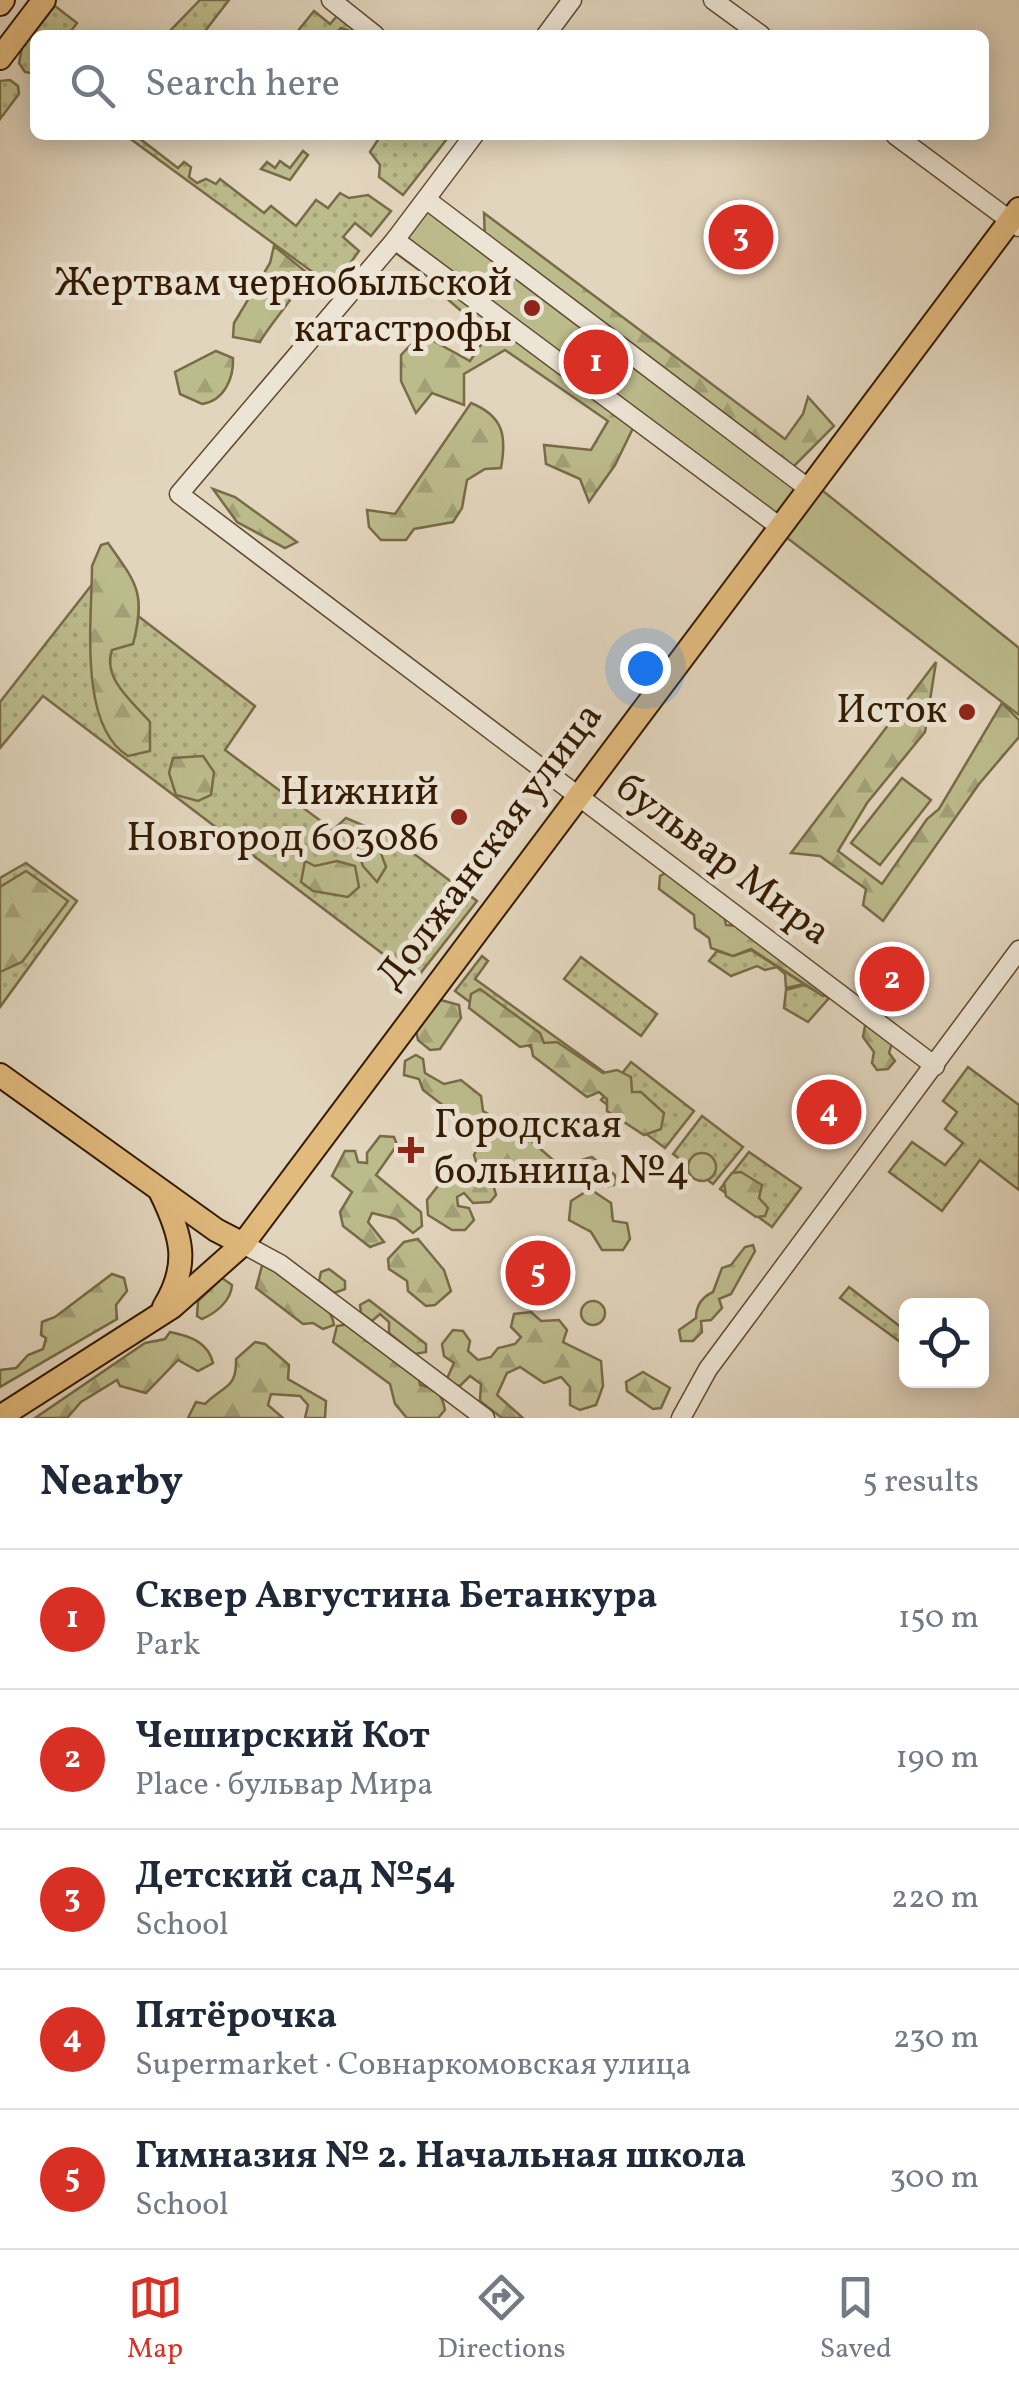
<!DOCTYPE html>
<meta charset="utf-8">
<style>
body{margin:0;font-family:Vollkorn,serif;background:#f6f6f7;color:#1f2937}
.controls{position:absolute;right:30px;bottom:30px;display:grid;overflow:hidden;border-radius:15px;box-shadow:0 5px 25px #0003}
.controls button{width:90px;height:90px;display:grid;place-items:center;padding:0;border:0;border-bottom:2px solid #e0e1e3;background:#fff;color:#1f2937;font:50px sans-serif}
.you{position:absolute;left:645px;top:668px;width:35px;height:35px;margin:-25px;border:8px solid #fff;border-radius:50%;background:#1a73e8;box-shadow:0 0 0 15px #1a73e833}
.badge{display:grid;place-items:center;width:65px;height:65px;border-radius:50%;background:#d93025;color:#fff;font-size:32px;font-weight:700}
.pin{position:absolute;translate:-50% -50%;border:5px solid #fff;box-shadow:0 2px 10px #0006}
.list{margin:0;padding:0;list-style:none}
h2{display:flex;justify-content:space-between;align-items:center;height:130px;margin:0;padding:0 40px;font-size:42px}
h2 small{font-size:32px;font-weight:400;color:#747a83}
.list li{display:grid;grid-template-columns:65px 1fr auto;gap:30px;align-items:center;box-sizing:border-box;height:140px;padding:0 40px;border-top:2px solid #e0e1e3}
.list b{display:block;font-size:38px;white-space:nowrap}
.list p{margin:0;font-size:32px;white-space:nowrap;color:#747a83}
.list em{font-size:32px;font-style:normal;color:#747a83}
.icon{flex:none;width:55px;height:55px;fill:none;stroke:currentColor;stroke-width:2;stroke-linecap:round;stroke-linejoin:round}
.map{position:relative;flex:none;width:1019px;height:1418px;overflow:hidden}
.search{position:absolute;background:#fff;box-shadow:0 5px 25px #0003;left:30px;right:30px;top:30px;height:110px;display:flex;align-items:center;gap:25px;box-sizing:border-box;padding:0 35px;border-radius:15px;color:#747a83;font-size:38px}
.sheet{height:830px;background:#fff}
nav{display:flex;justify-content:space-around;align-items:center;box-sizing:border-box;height:140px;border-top:2px solid #e0e1e3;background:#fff;font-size:28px;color:#747a83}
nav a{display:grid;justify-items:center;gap:5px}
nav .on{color:#d93025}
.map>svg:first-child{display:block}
</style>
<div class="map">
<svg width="1019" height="1418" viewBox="0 0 1019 1418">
<defs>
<pattern id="grass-dots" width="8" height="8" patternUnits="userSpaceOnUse" patternTransform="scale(2.5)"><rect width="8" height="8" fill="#bcbb8c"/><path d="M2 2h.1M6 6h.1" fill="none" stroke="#a2a077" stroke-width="1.8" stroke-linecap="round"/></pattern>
<pattern id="forest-firs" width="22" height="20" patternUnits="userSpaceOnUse" patternTransform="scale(2.5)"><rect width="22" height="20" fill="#bcbb8c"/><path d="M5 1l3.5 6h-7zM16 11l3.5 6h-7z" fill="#a2a077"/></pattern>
</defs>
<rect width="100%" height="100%" fill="#e2d5bd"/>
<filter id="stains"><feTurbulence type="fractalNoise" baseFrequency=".002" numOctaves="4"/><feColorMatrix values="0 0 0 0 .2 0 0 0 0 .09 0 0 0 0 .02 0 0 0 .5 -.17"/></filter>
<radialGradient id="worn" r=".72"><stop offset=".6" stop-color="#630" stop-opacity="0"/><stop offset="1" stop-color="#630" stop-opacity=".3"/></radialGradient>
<g fill="url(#grass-dots)" stroke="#786b46" stroke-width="2.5">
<path d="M200,0h29l-27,35h-36z"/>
<path d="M55,6l22,17 -9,12h-33v39l-10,-2 -6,-9 3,-15z"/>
<path d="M314,11l16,13 7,-8 24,19 -20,-7 -7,7h-33l-4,-3z"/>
<path d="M10,80l8,6 1,8 -19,25v-38z"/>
<path d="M125,135h10l43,33 6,-6 7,5 -2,10 8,6 9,-4 10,5 4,-5 44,34 7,-7 25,20 20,-26 12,8 12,-15 9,5 19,-3 23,16 -20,25 -16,-13 -12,14 16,14 -26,36z"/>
<path d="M381,135h69l-47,60 -24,-18 1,-12 -10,-13z"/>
<path d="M303,151l5,4 -18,25 -29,-11 6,-7 8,6 5,-7 10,7z"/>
<path d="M94,582l161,124 -30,44 108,80 13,-12 47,20 84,63 -61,78 -373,-283 -43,52v-46z"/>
<path d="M26,863l51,38 -77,106v-129z"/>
<path d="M751,950l53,34 -18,4 -1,-14 -8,-7 -12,3 -8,-4 -26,10 -22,-15 8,-10 16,5z"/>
<path d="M482,956l6,5 -13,18 133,96 -15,19 -138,-103z"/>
<path d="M581,957l76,57 -16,22 -77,-57z"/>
<path d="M804,985l25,13 -21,24 -24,-14 2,-18z"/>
<path d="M631,1062l63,49 -29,37 -64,-48z"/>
<path d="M968,1067l51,38v85l-39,-30 -38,51 -53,-39 23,-30 33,23 18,-22 -18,-14 12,-17 -14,-11z"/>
<path d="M702,1116l41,31 -30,37 -40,-30z"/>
<path d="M749,1152l52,36 -29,39 -52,-38z"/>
<path d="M849,1287l57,44 -7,10 -59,-43z"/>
</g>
<g fill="url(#forest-firs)" stroke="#786b46" stroke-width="2.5">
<path d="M484,213l301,226 18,-25 5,-17 26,29 -41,41 -308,-227z"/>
<path d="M274,246l32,26c-1,13 -37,53 -46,70l-27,-5 1,-14 36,-60z"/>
<path d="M426,273l212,145 -23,47 -26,37 -9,-23 -34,-15 -2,-19 47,5 17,-29 -103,-71 -41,24v31l-32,-12 -16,20 -15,-32v-26l20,-21 49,27 18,-27 -57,-49z"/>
<path d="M216,351l17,7c1,20 -9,43 -31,46l-22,-10 -5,-22z"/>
<path d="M471,403c32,13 36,32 30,65l-16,1 -18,11 -5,28 -9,14 -39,7 -8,11h-25l-12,-13 -2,-17 28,4z"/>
<path d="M213,489l22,8 62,45 -12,6 -48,-26z"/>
<path d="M108,543c29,41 38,50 25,101l-21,6c-10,29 21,52 38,72v29l-22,5c-50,-31 -36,-136 -36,-190l9,-21z"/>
<path d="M936,662l-11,70 -58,71 -29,48 44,33 45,-65 12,-10 63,-106 17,17v17l-40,47 -96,137 -20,-16 3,-16 -46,-33 -29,-3z"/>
<path d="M203,756l11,16 -3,23 -13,6 -22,-6 -7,-22 4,-15z"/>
<path d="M365,833l13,12 8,22 -9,15 -14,-16 -9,-24z"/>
<path d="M305,861l10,5 22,-5 18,5 4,21 -11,10 -35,-6 -12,-9z"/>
<path d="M671,870l53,46 2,9 12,1 90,68 -5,2 -72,-47 -18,7 -22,-8 -2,-10 -14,-10 -1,-13 -35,-26 1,-13z"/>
<path d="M26,871l42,30 -46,61 -22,10v-85z"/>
<path d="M480,989l60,44 4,10 13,-1 46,31 14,-3 14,7 1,15h9l23,21 -3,16 -17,6 -37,-24v-12l-8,-7 -12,5 -54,-41 -2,-11 -11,2 -51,-39 2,-14z"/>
<path d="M437,999l22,6 2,13 -21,31 -10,1 -12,-10 -3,-14z"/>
<path d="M872,1023l21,17 -4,13 6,8 -7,8 -11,1 -5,-7 2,-11 -11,-15 2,-11z"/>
<path d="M416,1055l7,4 2,14 19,11 17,-4 20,16 2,15 24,13 5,13h15l34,30 -2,15 -30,5 -30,-19 -20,3 -5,-16 9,-19 -60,-46 -4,-11 -15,-4 1,-14z"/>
<path d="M380,1136l14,1 3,8 -21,30 45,37 1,14 -9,7 -17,-14 -24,-6 -4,9 16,20 -14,5 -27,-21 -3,-14 12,-20 -20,-16 13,-25h10l3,11 9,1v-10z"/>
<circle cx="702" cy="1167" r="14"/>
<path d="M592,1157l23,18 -1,10 -10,2 -21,-15 -1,-12z"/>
<path d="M462,1168l15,14 16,2 3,11 -6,7 -17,1 -9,-10 -7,4 1,9 11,2 5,12 -9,10h-13l-24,-15 -1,-15 24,-31z"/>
<path d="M741,1172l21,13 -3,13 9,10 -3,8 -9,1 -30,-21 -2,-13 8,-10z"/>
<path d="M590,1189l21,14 2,18 14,2 3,16 -7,11h-21l-11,-18 -22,-12 2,-19z"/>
<path d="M418,1239l26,31 7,21 -16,14 -9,1 -18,-15 -1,-10 -18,-12 -1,-10 16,-17z"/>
<path d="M753,1245l2,6 -24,43 -12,5 3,9 -11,12 -10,1 1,11 -9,9h-12l-2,-11 17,-12c0,-13 6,-21 17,-26l9,-24 9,-3 14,-18z"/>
<path d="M263,1262l12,2c14,25 55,31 59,61l-11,4 -10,-6 -10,1 -47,-36z"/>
<path d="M329,1269l16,12v8l-11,4 -15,-12 2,-9z"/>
<path d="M112,1274l12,4 3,13 -11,14 1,14 -117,68v-17l16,-2 12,-13 15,-6 3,-11 -5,-3 1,-13 13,-5z"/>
<path d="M222,1278l10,7c-1,16 -16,28 -30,34l-5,-3 1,-15z"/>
<path d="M369,1300l57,44v8l-11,2 -26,-21v-11l-9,-8 -8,7 -11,-8 -1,-8z"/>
<circle cx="593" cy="1313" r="12"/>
<path d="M531,1312l10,9 18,-1 8,10 -4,12 38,19 2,25 -7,19 -16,5 -10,-5v-18l-9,-10 -17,6 -24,-16 -13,6 -10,22 26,23h-21l-22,-17 1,-17 -11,-8 -10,10 -15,-3 9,-20 -10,-7 -2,-12 11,-14 10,1 7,10 -2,10 10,9 13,-3 7,-9 17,-4 6,-7 -10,-10 3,-13z"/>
<path d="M349,1324l27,24h11l31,23 2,14c16,3 22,8 25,25l-7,8h-31l-12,-14 -5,-20 -57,-42 4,-16z"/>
<path d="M170,1332c20,4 38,10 43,31l-15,8 -20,-11 -32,33 -26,-7 -3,-6 -36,22 -14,16h-32l110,-75 20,-4z"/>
<path d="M255,1342l10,2 24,21 -1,14 38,22 -1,17h-20l3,-13 -8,-9 -29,-2 -3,11 15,13h-95l8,-16 9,2c19,-19 32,-15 31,-45z"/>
<path d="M643,1372l27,16 -9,20 -8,1 -26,-18 -1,-9z"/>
</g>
<g fill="#bcbb8c" stroke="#786b46" stroke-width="2.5">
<path d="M433,198l390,293 196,157v67l-237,-181 -389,-283z"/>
<path d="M902,778l29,22 -51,65 -29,-22z"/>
</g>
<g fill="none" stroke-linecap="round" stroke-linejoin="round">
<g stroke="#604a2f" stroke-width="21">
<g id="minor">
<path d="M331,0l44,35"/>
<path d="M713,0l48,35"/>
<path d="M546,35l26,-35"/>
<path d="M474,135l-79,105 -216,254 756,572"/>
<path d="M895,135l124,92"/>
<path d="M427,200l382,289"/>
<path d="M395,240l385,287"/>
<path d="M243,1244l37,20 205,154"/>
<path d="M681,1418l27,-49 311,-419"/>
</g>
</g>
<g stroke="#341b00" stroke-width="26">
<g id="major">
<path d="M0,4l3,-4"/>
<path d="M0,58l44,-58"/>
<path d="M0,1075l216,155 27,14"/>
<path d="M161,1193c21,43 29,72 3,114"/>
<path d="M0,1417l172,-110 71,-63 776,-1035"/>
</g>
</g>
<use href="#minor" stroke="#ece4d4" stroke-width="18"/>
<use href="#major" stroke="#e1ba7e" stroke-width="22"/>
</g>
<g fill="#8f2418" stroke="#ece4d4" stroke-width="4">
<circle cx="532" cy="308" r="10"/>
<circle cx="967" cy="712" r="10"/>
<circle cx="459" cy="817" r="10"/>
<path d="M406 1135h10v10h10v10h-10v10h-10v-10h-10v-10h10z"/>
</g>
<g text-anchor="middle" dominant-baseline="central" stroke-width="10" stroke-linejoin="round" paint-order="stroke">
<g font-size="40" fill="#341b00" stroke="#ece4d4" text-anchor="end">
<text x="512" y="285">Жертвам чернобыльской<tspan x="512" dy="46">катастрофы</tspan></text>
<text x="947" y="712">Исток</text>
<text x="439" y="794">Нижний<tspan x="439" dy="46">Новгород 603086</tspan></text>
<text x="434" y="1127" text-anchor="start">Городская<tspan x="434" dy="46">больница №4</tspan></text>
</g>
<g font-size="40" fill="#341b00" stroke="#ece4d4">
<text transform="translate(491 847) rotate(-53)">Должанская улица</text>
<text transform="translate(722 861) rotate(37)">бульвар Мира</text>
</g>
</g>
<rect width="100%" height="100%" filter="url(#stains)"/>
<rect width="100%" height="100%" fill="url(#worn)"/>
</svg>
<div class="controls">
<button><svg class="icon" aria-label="locate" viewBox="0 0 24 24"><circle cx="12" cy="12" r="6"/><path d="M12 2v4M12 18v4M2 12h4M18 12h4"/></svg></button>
</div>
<div class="you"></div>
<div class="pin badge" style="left:596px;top:362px">1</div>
<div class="pin badge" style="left:892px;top:979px">2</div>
<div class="pin badge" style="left:741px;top:237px">3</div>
<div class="pin badge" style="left:829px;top:1112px">4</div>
<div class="pin badge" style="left:538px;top:1273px">5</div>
<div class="search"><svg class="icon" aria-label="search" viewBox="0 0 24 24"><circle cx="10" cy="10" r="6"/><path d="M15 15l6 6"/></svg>Search here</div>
</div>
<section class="sheet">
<h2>Nearby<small>5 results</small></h2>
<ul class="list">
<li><span class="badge">1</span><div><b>Сквер Августина Бетанкура</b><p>Park</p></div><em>150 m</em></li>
<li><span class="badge">2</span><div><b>Чеширский Кот</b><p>Place · бульвар Мира</p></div><em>190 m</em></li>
<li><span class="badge">3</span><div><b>Детский сад №54</b><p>School</p></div><em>220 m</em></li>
<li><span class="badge">4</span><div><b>Пятёрочка</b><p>Supermarket · Совнаркомовская улица</p></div><em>230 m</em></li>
<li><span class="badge">5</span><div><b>Гимназия № 2. Начальная школа</b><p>School</p></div><em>300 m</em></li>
</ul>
</section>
<nav>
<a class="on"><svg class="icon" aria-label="map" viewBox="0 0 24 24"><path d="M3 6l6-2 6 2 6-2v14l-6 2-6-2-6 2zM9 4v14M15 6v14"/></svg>Map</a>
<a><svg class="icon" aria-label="directions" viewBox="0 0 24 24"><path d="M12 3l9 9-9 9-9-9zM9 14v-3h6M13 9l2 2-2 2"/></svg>Directions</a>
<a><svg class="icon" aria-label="saved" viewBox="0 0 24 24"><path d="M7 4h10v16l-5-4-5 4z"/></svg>Saved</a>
</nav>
